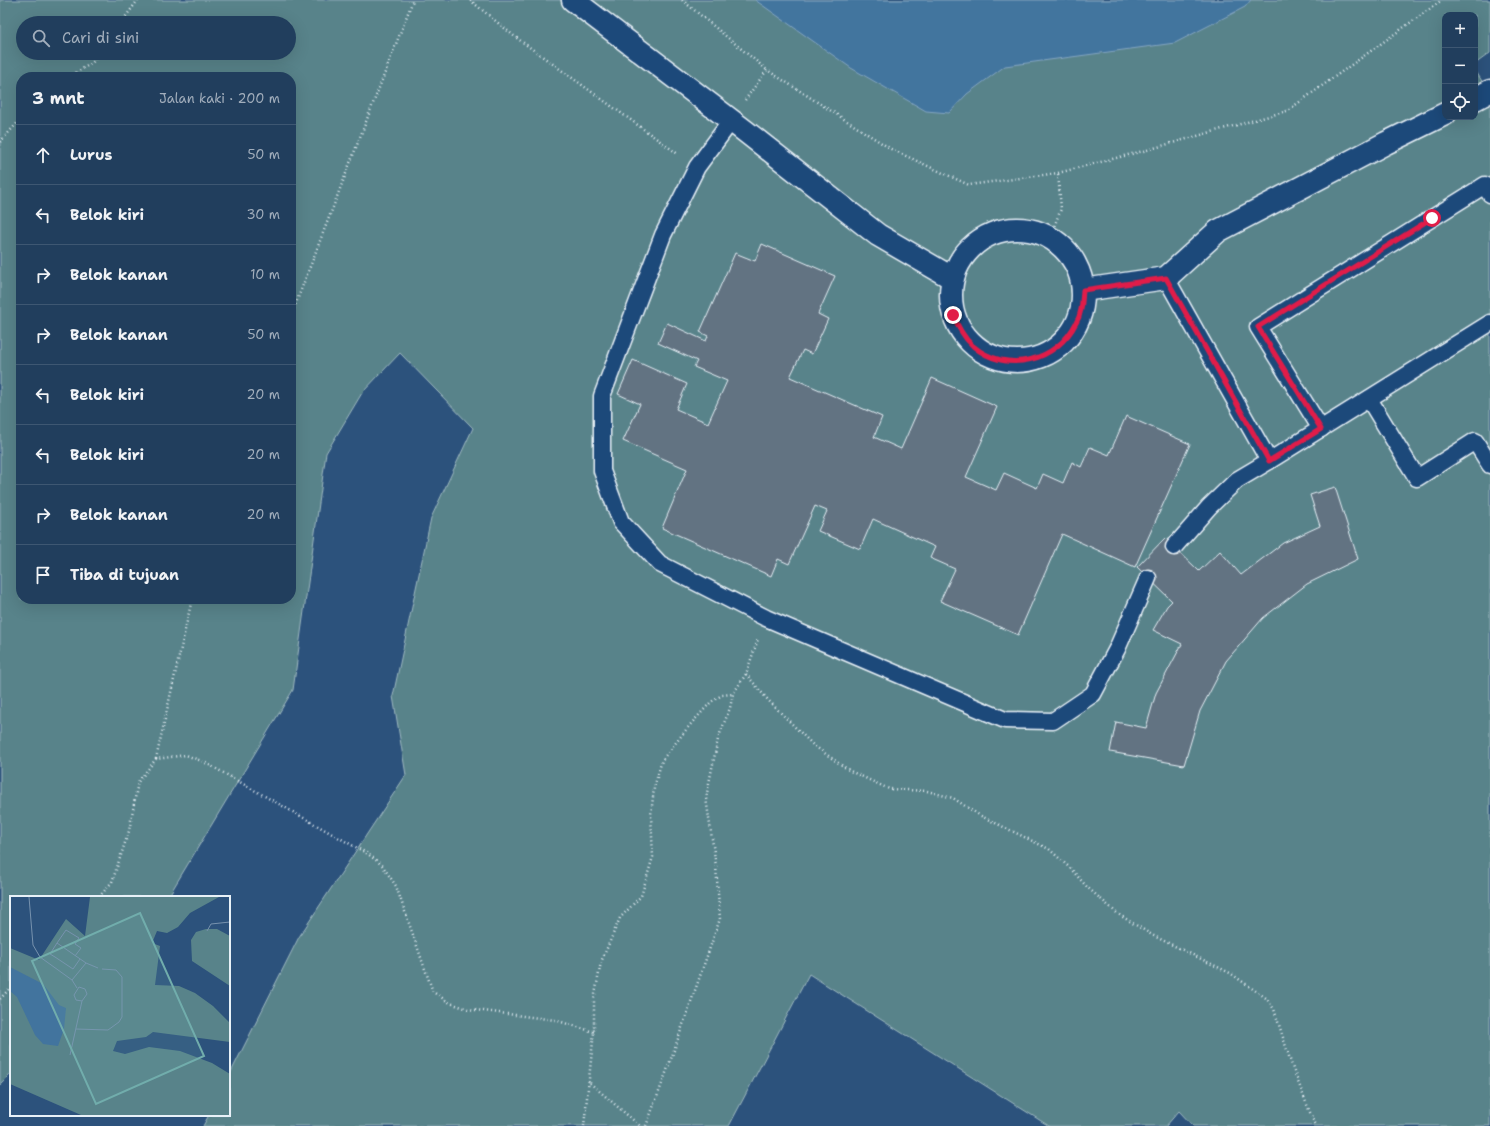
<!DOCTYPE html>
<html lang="id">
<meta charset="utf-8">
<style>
body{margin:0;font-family:"Shantell Sans",sans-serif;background:#294563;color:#f1f3f6}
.controls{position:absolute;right:12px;top:12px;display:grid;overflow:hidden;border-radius:8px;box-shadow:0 4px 16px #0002}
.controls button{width:36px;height:36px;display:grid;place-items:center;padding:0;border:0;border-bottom:1px solid #3e5772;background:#213e5d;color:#f1f3f6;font:20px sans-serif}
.stop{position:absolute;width:12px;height:12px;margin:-9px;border:3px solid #e11d48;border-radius:50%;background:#fff}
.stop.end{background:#e11d48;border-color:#fff;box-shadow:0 1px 4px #0008}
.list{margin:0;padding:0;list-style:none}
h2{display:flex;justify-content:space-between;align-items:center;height:52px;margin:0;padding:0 16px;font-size:17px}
h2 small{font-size:13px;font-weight:400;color:#a2aebc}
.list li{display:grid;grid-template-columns:26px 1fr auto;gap:12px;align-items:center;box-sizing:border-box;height:60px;padding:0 16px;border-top:1px solid #3e5772}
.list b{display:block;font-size:15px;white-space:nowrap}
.list em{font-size:13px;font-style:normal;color:#a2aebc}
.icon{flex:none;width:22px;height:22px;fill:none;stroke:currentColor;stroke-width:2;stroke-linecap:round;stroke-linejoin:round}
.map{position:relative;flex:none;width:1490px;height:1126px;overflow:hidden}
.search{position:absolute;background:#213e5d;box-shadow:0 4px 16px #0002;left:16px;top:16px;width:280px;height:44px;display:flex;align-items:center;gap:10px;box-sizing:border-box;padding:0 14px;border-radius:22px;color:#a2aebc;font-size:15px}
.panel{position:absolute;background:#213e5d;box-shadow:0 4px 16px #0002;left:16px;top:72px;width:280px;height:532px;border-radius:16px}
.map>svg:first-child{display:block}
</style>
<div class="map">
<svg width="1490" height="1126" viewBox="0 0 1490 1126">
<rect width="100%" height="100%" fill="#2c527c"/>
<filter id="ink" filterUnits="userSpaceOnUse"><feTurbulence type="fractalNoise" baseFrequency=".025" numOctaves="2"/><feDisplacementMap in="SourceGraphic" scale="8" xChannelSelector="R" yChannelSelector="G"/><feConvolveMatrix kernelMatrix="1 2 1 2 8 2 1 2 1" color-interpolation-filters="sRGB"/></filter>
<g filter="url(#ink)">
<path fill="#58838a" stroke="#a0bac1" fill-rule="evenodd" d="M0,0h1490v53l-15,11v-49h-30v102h30v-47l15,24v1032h-297l-14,-15 -13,15h-117l-240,-152 -80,152h-526l6,-11h20v-39l70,-139 107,-162 -13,-79 38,-178 42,-90 -73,-75 -38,40 -36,60 -33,237 -125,207h-157v177l-11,11zM23,23h266v30h-266zM21,77h270v522h-270z"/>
<path fill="#42749e" stroke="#84a6c2" d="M755,0h496l-6,7 -70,36 -170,23 -38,28 -18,19 -23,-2 -75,-43z"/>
<g fill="#627382" stroke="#e8f1f8">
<path d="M762,244l73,32 -17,38 10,5 -16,35 -9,-4 -13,27 92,40 -8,20 27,12 31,-71 65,29 -31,70 30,13 8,-17 33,15 6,-14 20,9 9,-21 9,5 9,-20 19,8 17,-39 64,28 -55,123 -73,-33 -44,101 -78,-34 15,-32 -25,-11 5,-11 -62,-28 -13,30 -42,-18 9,-20 -12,-5 -26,58 -11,-5 -7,17 -109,-48 25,-59 -64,-28 17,-37 -22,-10 15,-34 54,24 -11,25 32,14 19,-42 -33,-14 3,-6 -39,-18 9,-20 39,18 2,-5 -8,-4 35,-79 20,8z"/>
<path d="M1335,487l23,72 -51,25 -44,34 -37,43 -26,50 -16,54 -74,-13 6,-30 30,6 10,-35 26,-49 -29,-14 14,-24 5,-5 -35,-34 28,-29 34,33 21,-20 21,24 42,-32 37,-17 -10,-31z"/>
</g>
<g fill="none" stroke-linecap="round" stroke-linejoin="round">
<g stroke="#e8f1f8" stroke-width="19">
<g id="lane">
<path d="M731,121l-34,46 -34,68 -61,161v75l19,51 39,42 106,54 239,102 48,1 40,-27 24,-45 31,-71"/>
<path d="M1166,278l103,183 -32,19 -28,27 -35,40"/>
<path d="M1369,399l48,79 58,-37 15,24"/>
<path d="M1321,429l-63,-102 227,-142 5,9"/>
<path d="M1269,461l221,-138"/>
</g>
</g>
<g stroke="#e8f1f8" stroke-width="25">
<g id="street">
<path d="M573,0l172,131 133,104 74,43"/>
<path d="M1475,99l15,-8"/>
<circle cx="1017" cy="295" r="66"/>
<path d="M1083,290l83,-12 52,-47 168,-88 59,-29"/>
</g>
</g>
<g stroke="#e8f1f8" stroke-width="2.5" stroke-dasharray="1 3" stroke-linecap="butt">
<path d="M470,0l44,36 164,118"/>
<path d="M682,0l85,70"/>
<path d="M121,23l17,-23"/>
<path d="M69,77l23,-14 8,-10"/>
<path d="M745,100l22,-30 124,79 78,36 89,-12 89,-23 140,-39 155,-111"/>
<path d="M0,142l21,-23"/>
<path d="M1050,237l11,-28 -3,-36"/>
<path d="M291,316l122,-316"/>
<path d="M746,674l22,26 45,45 37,26 39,18 38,2 26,7 26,17 70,34 21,19 17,19 31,27 34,21 78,38 36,25 8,11 19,60 20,51 4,6"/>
<path d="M156,759l36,-160"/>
<path d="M99,897l13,-15 17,-51 9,-49 18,-23 30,-4 18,7 164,92 14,11 14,21 37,106 17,11 18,6 87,11 39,12"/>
<path d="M0,999l11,-12"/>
<path d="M590,1083l50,43"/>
<path d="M584,1126l10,-94v-32l7,-38 19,-44 21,-22 12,-39 -2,-42 3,-27 8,-28 28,-35 21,-23 11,-7 11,-1"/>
<path d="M646,1126l19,-50 55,-157 -4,-53 -10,-68 12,-59 12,-31 3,-14 13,-20 12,-35"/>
</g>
<use href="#lane" stroke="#1f4a7a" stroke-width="16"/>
<use href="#street" stroke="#1f4a7a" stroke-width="22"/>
</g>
</g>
<g fill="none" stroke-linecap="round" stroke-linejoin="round" filter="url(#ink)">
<path stroke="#e11d48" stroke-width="5" d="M953,315c5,11 10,22 20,31 34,29 84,15 103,-23 6,-10 6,-21 7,-33l83,-12 103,183 52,-32 -63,-102 174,-109"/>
</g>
<g transform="translate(10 896)">
<rect width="220" height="220" fill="#2c527c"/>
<path d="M80,1h129l-29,16 -12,14 -11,6 -10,-2 -5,12 8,3 -5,39 24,1 16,7 18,13 17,17v19l-77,-10 -7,5 -29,4 -4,10 12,3 24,-7 31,4 32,12 18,11v41h-149l-71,-31v-136l29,12 27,-41 19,17zM196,33h11l13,7v50l-38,-25 -1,-21 5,-8z" fill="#58838a"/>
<path d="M0,71l33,17 16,21 7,3 -2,21 -6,17 -15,-2 -8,-9 -18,-38 -7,-6z" fill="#42749e"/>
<path fill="none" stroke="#7792ae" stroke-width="1" d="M19,1l4,48 7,12 32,23 5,8M197,35l4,-7 19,-2M47,47l-7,11 5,3 18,12 7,-10M65,60l6,-8 -6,-4 4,-6 -13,-8 -9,13 29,20M62,84l14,-17 12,5M66,133l32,1 11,-8 3,-5v-40l-6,-7 -14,-1M60,159l12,-54 5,-7 -2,-5 -6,-2 -5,8 2,5 6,1"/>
<path fill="#71adac" fill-opacity="0.15" stroke="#71adac" stroke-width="2" d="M130,17l64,143 -108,48 -64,-143z"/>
<rect width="220" height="220" fill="none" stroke="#e8f1f8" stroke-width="2"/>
</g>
</svg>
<div class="controls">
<button>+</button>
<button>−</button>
<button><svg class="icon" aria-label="locate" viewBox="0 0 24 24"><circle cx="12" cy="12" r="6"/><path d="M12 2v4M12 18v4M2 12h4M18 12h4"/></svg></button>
</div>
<div class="stop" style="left:1432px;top:218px"></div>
<div class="stop end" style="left:953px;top:315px"></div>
<div class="search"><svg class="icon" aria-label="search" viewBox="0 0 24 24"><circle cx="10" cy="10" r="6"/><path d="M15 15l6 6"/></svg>Cari di sini</div>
<section class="panel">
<h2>3 mnt<small>Jalan kaki · 200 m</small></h2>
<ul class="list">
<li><svg class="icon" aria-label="ahead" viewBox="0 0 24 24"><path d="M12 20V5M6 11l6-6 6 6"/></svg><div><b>Lurus</b></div><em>50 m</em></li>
<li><svg class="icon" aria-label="left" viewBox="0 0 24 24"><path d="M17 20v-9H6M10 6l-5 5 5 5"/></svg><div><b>Belok kiri</b></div><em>30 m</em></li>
<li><svg class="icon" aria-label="right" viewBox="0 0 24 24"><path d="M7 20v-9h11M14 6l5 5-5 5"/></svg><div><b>Belok kanan</b></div><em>10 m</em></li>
<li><svg class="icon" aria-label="right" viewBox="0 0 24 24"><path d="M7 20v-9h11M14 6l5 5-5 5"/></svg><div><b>Belok kanan</b></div><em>50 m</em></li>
<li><svg class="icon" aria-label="left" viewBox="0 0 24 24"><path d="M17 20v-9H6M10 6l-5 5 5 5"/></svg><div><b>Belok kiri</b></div><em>20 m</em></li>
<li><svg class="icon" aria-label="left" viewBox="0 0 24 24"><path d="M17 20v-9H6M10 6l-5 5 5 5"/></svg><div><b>Belok kiri</b></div><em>20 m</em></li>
<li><svg class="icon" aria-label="right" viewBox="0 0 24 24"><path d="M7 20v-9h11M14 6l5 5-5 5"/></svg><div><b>Belok kanan</b></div><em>20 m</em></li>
<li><svg class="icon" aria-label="arrive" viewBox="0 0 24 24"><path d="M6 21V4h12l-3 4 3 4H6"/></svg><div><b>Tiba di tujuan</b></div></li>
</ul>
</section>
</div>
